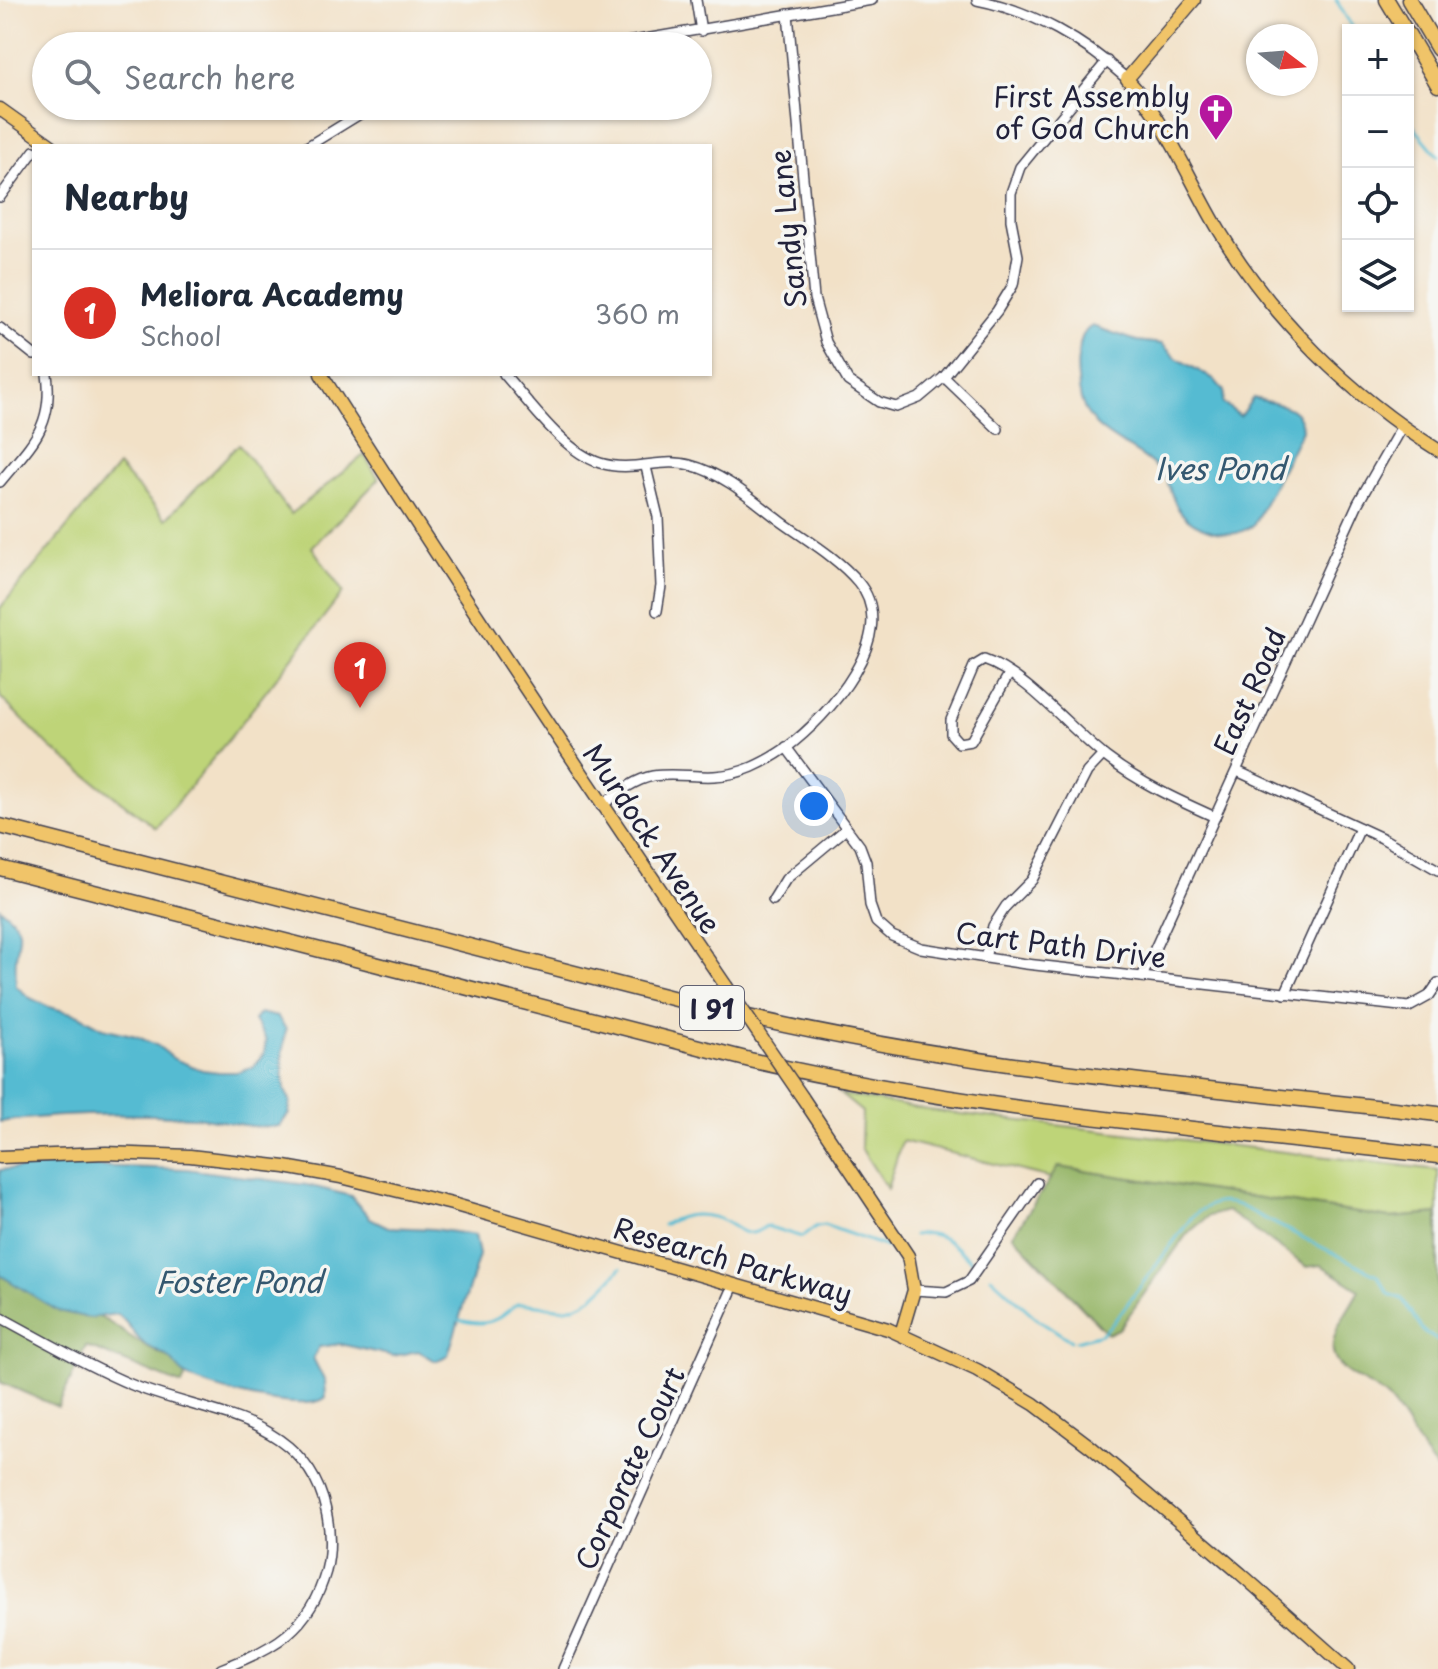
<!DOCTYPE html>
<meta charset="utf-8">
<style>
body{margin:0;font-family:"Playpen Sans",sans-serif;background:#f2f2f3;color:#1f2937}
.controls{position:absolute;right:24px;top:24px;display:grid;overflow:hidden;border-radius:0px;box-shadow:0 2px 6px #0004}
.controls button{width:72px;height:72px;display:grid;place-items:center;padding:0;border:0;border-bottom:2px solid #e0e1e3;background:#fff;color:#1f2937;font:40px sans-serif}
.compass{position:absolute;left:1246px;top:24px;width:72px;height:72px;border-radius:50%;background:#fff;box-shadow:0 2px 6px #0004;rotate:106deg}
.you{position:absolute;left:814px;top:806px;width:28px;height:28px;margin:-20px;border:6px solid #fff;border-radius:50%;background:#1a73e8;box-shadow:0 0 0 12px #1a73e833}
.badge{display:grid;place-items:center;width:52px;height:52px;border-radius:50%;background:#d93025;color:#fff;font-size:26px;font-weight:700}
.pin{position:absolute;translate:-50% -66px;filter:drop-shadow(0 2px 4px #0008)}
.pin::after{content:'';position:absolute;top:42px;width:28px;height:24px;background:inherit;clip-path:polygon(0 0,100% 0,50% 100%)}
.list{margin:0;padding:0;list-style:none}
h2{display:flex;justify-content:space-between;align-items:center;height:104px;margin:0;padding:0 32px;font-size:34px}
h2 small{font-size:26px;font-weight:400;color:#747a83}
.list li{display:grid;grid-template-columns:52px 1fr auto;gap:24px;align-items:center;box-sizing:border-box;height:128px;padding:0 32px;border-top:2px solid #e0e1e3}
.list b{display:block;font-size:30px;white-space:nowrap}
.list p{margin:0;font-size:26px;white-space:nowrap;color:#747a83}
.list em{font-size:26px;font-style:normal;color:#747a83}
.icon{flex:none;width:44px;height:44px;fill:none;stroke:currentColor;stroke-width:2;stroke-linecap:round;stroke-linejoin:round}
.map{position:relative;flex:none;width:1438px;height:1669px;overflow:hidden}
.search{position:absolute;background:#fff;box-shadow:0 2px 6px #0004;left:32px;top:32px;width:680px;height:88px;display:flex;align-items:center;gap:20px;box-sizing:border-box;padding:0 28px;border-radius:44px;color:#747a83;font-size:30px}
.panel{position:absolute;background:#fff;box-shadow:0 2px 6px #0004;left:32px;top:144px;width:680px;height:232px;border-radius:0px}
.map>svg:first-child{display:block}
</style>
<div class="map">
<svg width="1438" height="1669" viewBox="0 0 1438 1669">
<rect width="100%" height="100%" fill="#f6f6f2"/>
<filter id="ink" filterUnits="userSpaceOnUse"><feTurbulence type="fractalNoise" baseFrequency=".0125" numOctaves="2"/><feDisplacementMap in="SourceGraphic" scale="16" xChannelSelector="R" yChannelSelector="G"/><feConvolveMatrix kernelMatrix="1 2 1 2 8 2 1 2 1" color-interpolation-filters="sRGB"/></filter>
<filter id="wash" filterUnits="userSpaceOnUse"><feTurbulence type="fractalNoise" baseFrequency=".006" numOctaves="4" result="noise"/><feDisplacementMap in="SourceGraphic" scale="32" xChannelSelector="R" yChannelSelector="G"/><feGaussianBlur stdDeviation="1.8" result="paint"/><feColorMatrix in="noise" values="0 0 0 0 0 0 0 0 0 0 0 0 0 0 0 0 0 1.4 0 .05"/><feComposite in="paint" operator="in"/></filter>
<g filter="url(#wash)">
<rect width="100%" height="100%" fill="#f2e1c7"/>
<g fill="#bed478" stroke="#707b5a" stroke-width="2">
<path d="M239,444l52,70 73,-59 15,24 -67,68 31,45 -114,147 -73,89 -105,-80 -51,-51v-89l118,-142 48,53z"/>
<path d="M840,1094l88,16 510,60v44l-48,4 -331,-51 -8,11 -149,-37 -15,48 -26,-41 1,-36z"/>
</g>
<g fill="#96b668" stroke="#5c6c52" stroke-width="2">
<path d="M1058,1167l332,51 48,-4v256c-21,-21 -30,-50 -50,-71 -15,-16 -52,-24 -55,-47 -3,-21 18,-44 26,-62l-38,-25 -14,2 -80,-56 -18,5 -22,18 -68,95 -11,5 -95,-99z"/>
<path d="M0,1264l107,57 41,27 41,20 -7,17 -96,-39 -28,61 -58,-25z"/>
</g>
<g fill="#54bbd2" stroke="#3b6e86" stroke-width="2">
<path d="M1092,326l45,15 25,3 14,14 38,21 10,12 -1,12 17,13 13,-18c21,6 49,6 49,32l-49,96c-5,2 -12,6 -17,7 -21,3 -49,-9 -59,-26 -6,-11 -8,-25 -15,-34 -28,-31 -78,-36 -83,-84 -1,-11 -3,-21 -1,-31 2,-13 2,-25 14,-32z"/>
<path d="M0,908c26,21 19,21 16,51 -1,9 0,18 0,27l14,12 19,9 30,8 24,13 33,8 22,10 16,13 28,11 17,2h20l14,-5 11,-13 2,-14 -12,-20 6,-7 17,4 9,12 -4,26 2,33 6,13 -1,13 -10,12c-29,4 -57,-7 -86,-9 -65,-4 -129,-4 -193,5z"/>
<path d="M56,1165l130,4 121,16 44,11 19,22 18,9 45,2 42,6 4,20 -31,100 -12,6 -18,-10 -25,5 -53,-12 -21,3 -6,11 12,24 1,15c-18,18 -121,-8 -141,-22 -7,-5 -11,-13 -17,-18 -8,-5 -20,-9 -27,-16 -9,-9 -13,-19 -24,-27l-28,4 -31,-7 -58,-36v-105z"/>
</g>
<g fill="none" stroke-linecap="round" stroke-linejoin="round">
<g stroke="#54bbd2" stroke-width="3">
<path d="M1336,0l18,30"/>
<path d="M1408,120l30,36"/>
<path d="M663,1225c17,-10 31,-12 50,-8 23,4 29,28 53,9l36,11 15,-11 7,-1 63,22"/>
<path d="M914,1235c25,-7 40,10 57,26"/>
<path d="M991,1277l44,40 36,24"/>
<path d="M459,1320c30,7 35,2 58,-16 15,-1 26,2 39,4 28,4 49,-22 65,-40"/>
<path d="M1076,1341l25,-7 12,-11 79,-106c15,-13 27,-18 46,-12l139,70 12,19 13,5 21,32 15,10"/>
</g>
</g>
</g>
<g filter="url(#ink)">
<g fill="none" stroke-linecap="round" stroke-linejoin="round">
<g stroke="#413f50" stroke-width="12">
<g id="minor">
<path d="M696,0l5,31"/>
<path d="M977,0c56,11 108,41 150,79"/>
<path d="M788,14l26,284 12,44 22,39 31,21 17,5 23,-9 25,-21 53,-66 16,-26 5,-29 -7,-36v-27l9,-26 87,-106"/>
<path d="M604,46l268,-46"/>
<path d="M308,146l65,-40"/>
<path d="M0,197l34,-46"/>
<path d="M0,328l34,27"/>
<path d="M504,374c26,29 59,77 96,89 32,10 63,-6 90,2 35,9 64,36 92,57 25,18 56,36 76,60 45,52 -31,136 -72,166 -22,15 -45,27 -72,28 -20,1 -41,-3 -61,0 -20,4 -36,18 -52,30"/>
<path d="M944,377l54,52"/>
<path d="M646,467l12,50 3,69 -4,25"/>
<path d="M0,482c31,-38 54,-55 47,-108"/>
<path d="M1009,674l-38,67 -12,2 -8,-9v-14l23,-54 10,-6c42,14 87,70 122,97 34,26 71,43 109,60"/>
<path d="M786,747l74,99 6,16 4,43 6,17 16,14 29,12 105,16 383,43 20,-11 9,-13"/>
<path d="M1237,771l145,67 56,32"/>
<path d="M773,900l13,-21 60,-50"/>
<path d="M985,958l8,-32 13,-20 26,-26 55,-108 16,-17"/>
<path d="M1142,977l216,-474 44,-77"/>
<path d="M1285,994l75,-166"/>
<path d="M914,1290l32,2 23,-11 68,-98"/>
<path d="M0,1317c43,23 85,48 130,67 70,30 166,29 193,115 7,24 9,48 3,72 -16,58 -52,78 -105,98"/>
<path d="M563,1669l171,-384"/>
</g>
</g>
<g stroke="#413f50" stroke-width="15">
<g id="major">
<path d="M1194,0l-67,79c40,43 62,101 92,151 54,89 131,165 219,220"/>
<path d="M0,109l52,37"/>
<path d="M321,374c131,207 267,410 405,612"/>
<path d="M802,1097l106,159 6,34 -13,44"/>
<path d="M0,1157l106,-4 84,3 95,11 56,10 111,27 436,125 89,41 57,34 57,43 150,127 107,95"/>
</g>
</g>
<g stroke="#413f50" stroke-width="17">
<g id="highway">
<path d="M1387,0l18,30"/>
<path d="M1409,0l29,49"/>
<path d="M1408,34l30,51"/>
<path d="M0,826l727,186c233,56 473,75 711,102"/>
<path d="M0,868l750,192c226,52 458,69 688,96"/>
</g>
</g>
<use href="#minor" stroke="#fff" stroke-width="9"/>
<use href="#major" stroke="#f0c469" stroke-width="12"/>
<use href="#highway" stroke="#f0c469" stroke-width="14"/>
<g stroke="#413f50" stroke-width="15" stroke-linecap="butt">
<path id="major-bridge" d="M726,986l76,111"/>
</g>
<use href="#major-bridge" stroke="#f0c469" stroke-width="12"/>
</g>
</g>
<defs>
<g id="church-pin" transform="scale(1.8)"><path d="M0 17L-7.5 6A9.5 9.5 0 1 1 7.5 6Z" fill="#b5179e" stroke="#f6f6f2"/><path d="M-1.2-6h2.4v3.5h3.3v2.4h-3.3V6h-2.4V-.1h-3.3v-2.4h3.3Z" fill="#fff"/></g>
</defs>
<g fill-rule="evenodd">
<use href="#church-pin" x="1216" y="111"/>
</g>
<g text-anchor="middle" dominant-baseline="central" stroke-width="7" stroke-linejoin="round" paint-order="stroke">
<rect fill="#f6f6f2" stroke="#626272" stroke-width="2" x="680" y="986" width="64" height="44" rx="6"/>
<g font-size="26" font-weight="bold" fill="#22223b">
<text x="712" y="1008">I 91</text>
</g>
<g font-size="28" fill="#22223b" stroke="#f6f6f2" text-anchor="end">
<text x="1190" y="95">First Assembly<tspan x="1190" dy="32">of God Church</tspan></text>
</g>
<g font-size="28" fill="#22223b" stroke="#f6f6f2">
<text transform="translate(787 229) rotate(-96)">Sandy Lane</text>
<text transform="translate(1249 691) rotate(-66)">East Road</text>
<text transform="translate(653 838) rotate(56)">Murdock Avenue</text>
<text transform="translate(1061 944) rotate(7)">Cart Path Drive</text>
<text transform="translate(733 1260) rotate(16)">Research Parkway</text>
<text transform="translate(629 1468) rotate(-65)">Corporate Court</text>
</g>
<g font-size="30" font-style="italic" fill="#345870" stroke="#f6f6f2">
<text x="1220" y="467">Ives Pond</text>
<text x="239" y="1280">Foster Pond</text>
</g>
</g>
</svg>
<div class="controls">
<button>+</button>
<button>−</button>
<button><svg class="icon" aria-label="locate" viewBox="0 0 24 24"><circle cx="12" cy="12" r="6"/><path d="M12 2v4M12 18v4M2 12h4M18 12h4"/></svg></button>
<button><svg class="icon" aria-label="layers" viewBox="0 0 24 24"><path d="M12 4l9 5-9 5-9-5zM3 14l9 5 9-5"/></svg></button>
</div>
<svg class="compass" viewBox="-18 -18 36 36"><path d="M0-13l5 13h-10z" fill="#e53935"/><path d="M0 13l5-13h-10z" fill="#747a83"/></svg>
<div class="you"></div>
<div class="pin badge" style="left:360px;top:708px">1</div>
<div class="search"><svg class="icon" aria-label="search" viewBox="0 0 24 24"><circle cx="10" cy="10" r="6"/><path d="M15 15l6 6"/></svg>Search here</div>
<section class="panel">
<h2>Nearby<small></small></h2>
<ul class="list">
<li><span class="badge">1</span><div><b>Meliora Academy</b><p>School</p></div><em>360 m</em></li>
</ul>
</section>
</div>
